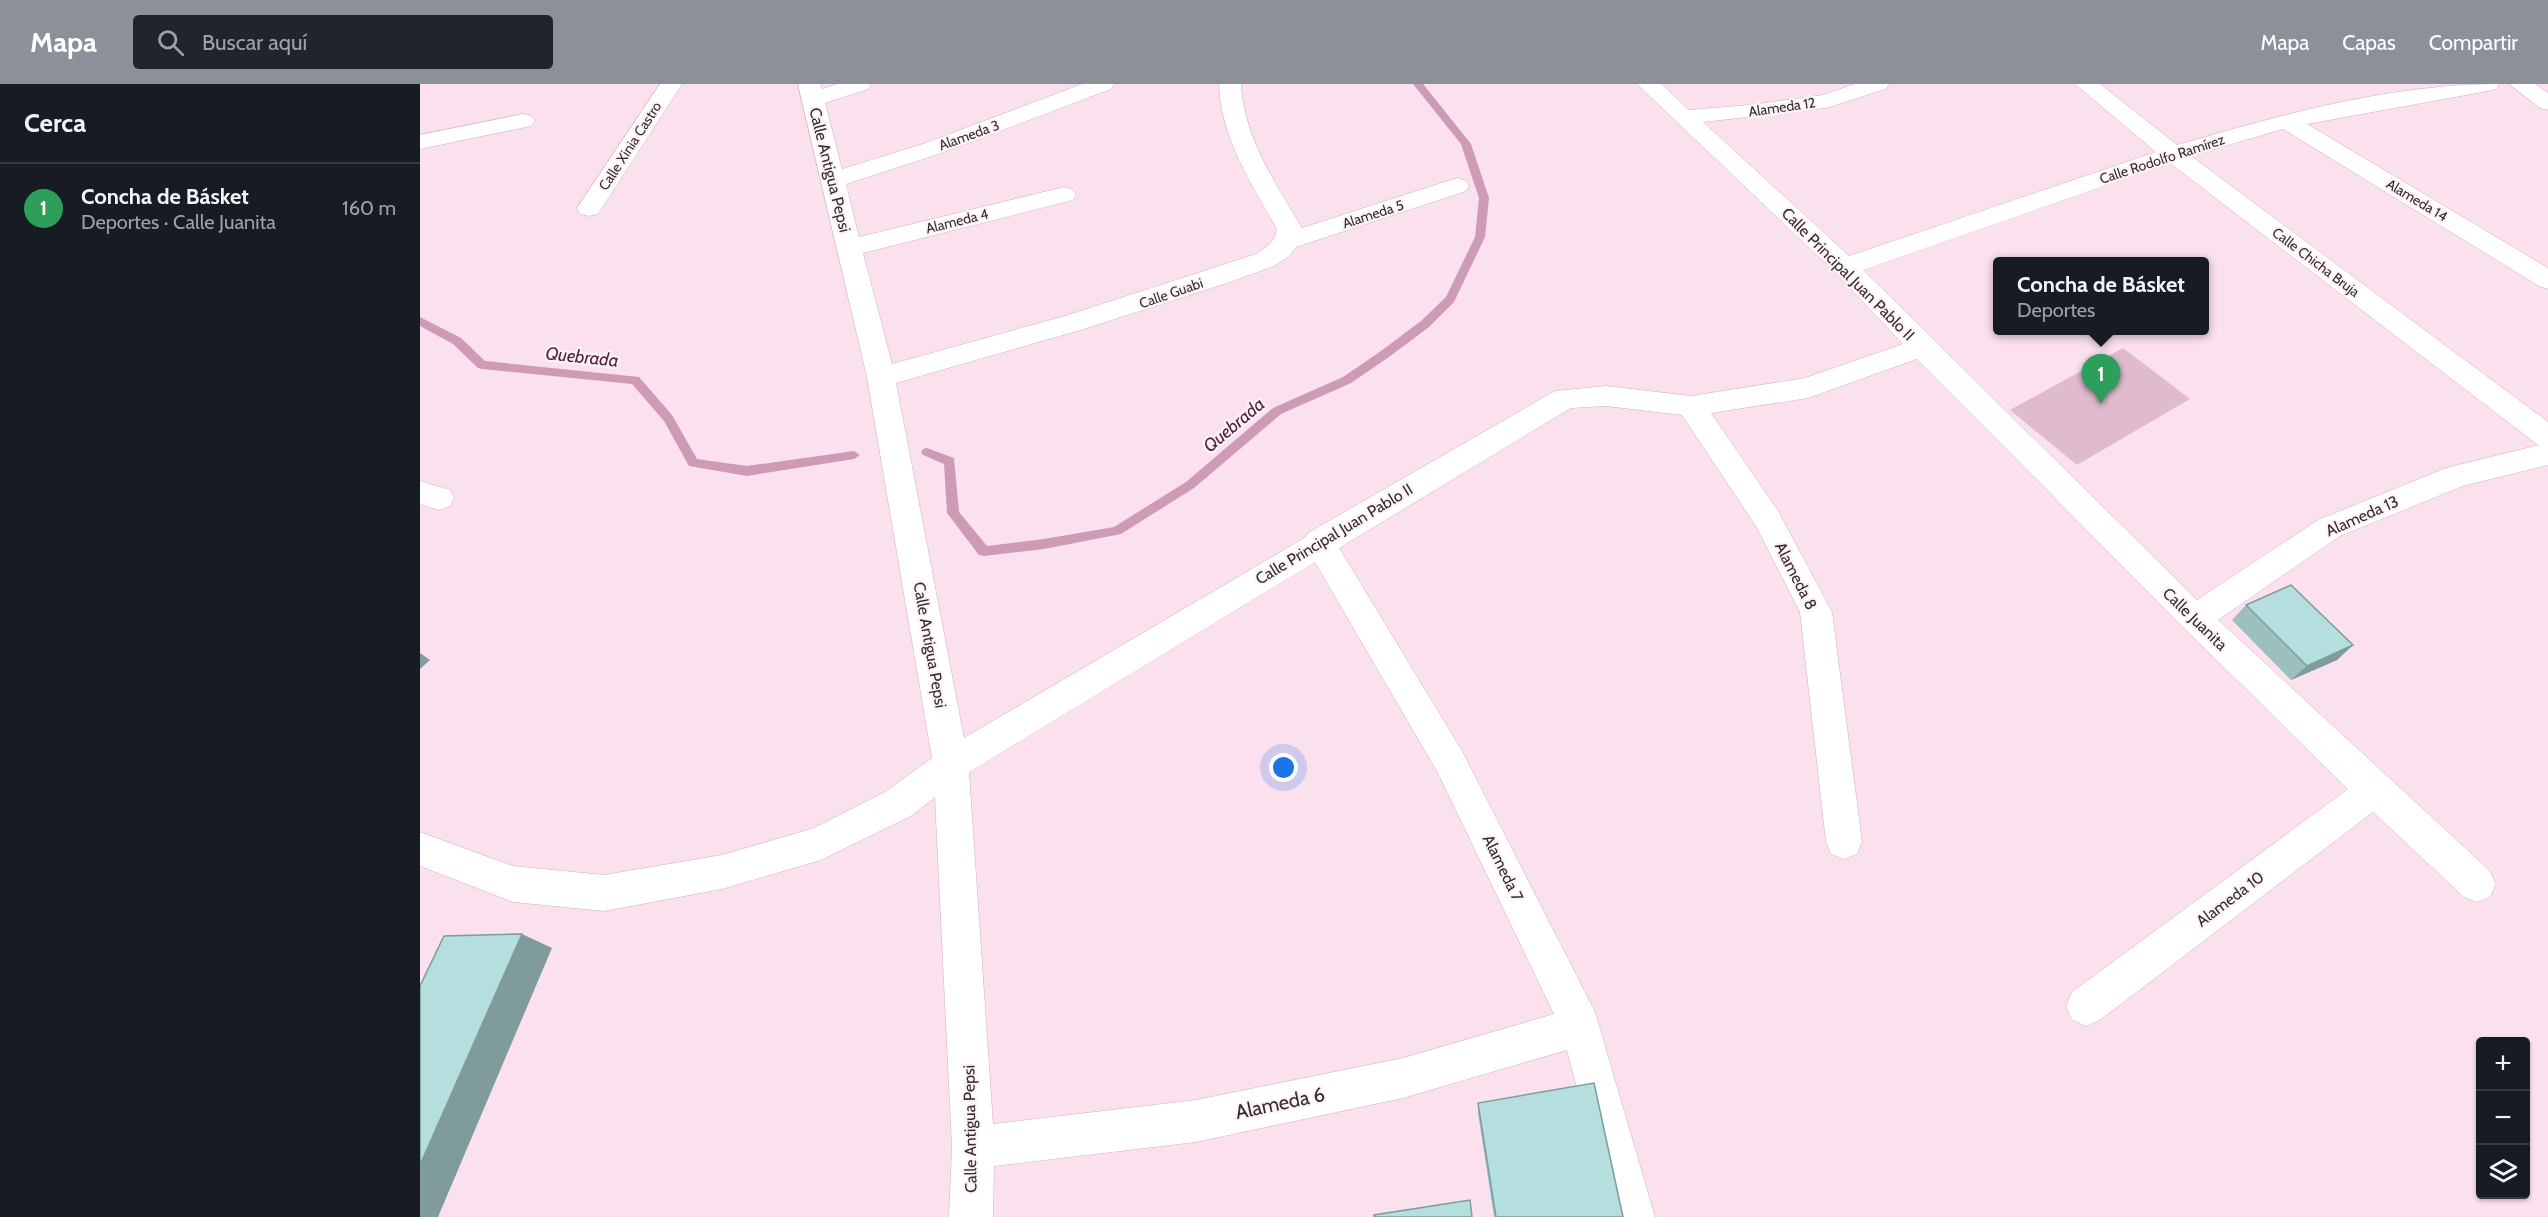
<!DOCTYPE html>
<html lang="es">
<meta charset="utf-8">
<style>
body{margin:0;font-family:Cabin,sans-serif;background:#20242c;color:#f1f3f6}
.controls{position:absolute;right:18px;bottom:18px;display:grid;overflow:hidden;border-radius:6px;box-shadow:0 2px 4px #0004}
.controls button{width:54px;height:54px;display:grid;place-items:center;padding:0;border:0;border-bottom:2px solid #363941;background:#171b24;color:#f1f3f6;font:30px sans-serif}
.you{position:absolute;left:864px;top:684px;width:21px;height:21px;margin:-15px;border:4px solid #fff;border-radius:50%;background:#1a73e8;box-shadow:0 0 0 9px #1a73e833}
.badge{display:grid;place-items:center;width:39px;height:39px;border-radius:50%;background:#8c9099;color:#fff;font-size:20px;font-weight:700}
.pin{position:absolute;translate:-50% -50px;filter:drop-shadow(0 2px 3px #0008)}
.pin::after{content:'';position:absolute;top:32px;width:21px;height:18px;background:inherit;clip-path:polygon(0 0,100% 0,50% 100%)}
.popup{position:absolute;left:1573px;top:173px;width:216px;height:78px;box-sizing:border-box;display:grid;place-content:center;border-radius:6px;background:#171b24;filter:drop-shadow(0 2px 4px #0005);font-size:20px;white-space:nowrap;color:#9ea1a6}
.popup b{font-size:22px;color:#f1f3f6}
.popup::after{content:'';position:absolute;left:50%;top:100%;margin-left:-12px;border:12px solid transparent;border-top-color:#171b24}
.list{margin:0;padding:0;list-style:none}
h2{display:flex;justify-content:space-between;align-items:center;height:78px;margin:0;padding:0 24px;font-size:26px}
h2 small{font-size:20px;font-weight:400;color:#9ea1a6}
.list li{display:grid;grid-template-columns:39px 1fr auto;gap:18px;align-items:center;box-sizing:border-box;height:90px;padding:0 24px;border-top:2px solid #363941}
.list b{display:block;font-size:22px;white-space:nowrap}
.list p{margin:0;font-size:20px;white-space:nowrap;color:#9ea1a6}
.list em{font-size:20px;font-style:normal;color:#9ea1a6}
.icon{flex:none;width:33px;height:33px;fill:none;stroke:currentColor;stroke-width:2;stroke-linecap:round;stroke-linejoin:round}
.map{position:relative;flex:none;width:2128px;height:1133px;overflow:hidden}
header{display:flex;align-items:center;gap:36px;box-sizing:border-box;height:84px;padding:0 30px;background:#8c9099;color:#fff}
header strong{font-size:28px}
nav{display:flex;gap:33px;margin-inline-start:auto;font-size:21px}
.search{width:420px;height:54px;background:#20242c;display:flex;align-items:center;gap:15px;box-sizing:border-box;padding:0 21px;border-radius:6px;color:#9ea1a6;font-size:22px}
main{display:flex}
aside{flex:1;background:#171b24}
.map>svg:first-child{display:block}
</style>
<header>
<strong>Mapa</strong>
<div class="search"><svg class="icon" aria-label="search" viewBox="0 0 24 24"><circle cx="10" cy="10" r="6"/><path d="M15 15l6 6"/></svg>Buscar aquí</div>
<nav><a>Mapa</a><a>Capas</a><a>Compartir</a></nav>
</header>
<main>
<aside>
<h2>Cerca<small></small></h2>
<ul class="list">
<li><span class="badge" style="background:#2e9e5b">1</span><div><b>Concha de Básket</b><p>Deportes · Calle Juanita</p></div><em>160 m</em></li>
</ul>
</aside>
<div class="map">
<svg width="2128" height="1133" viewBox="0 0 2128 1133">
<rect width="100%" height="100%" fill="#fbe0ed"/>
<path fill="#e0bbce" d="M1703,264l67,51 -113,66 -67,-55z"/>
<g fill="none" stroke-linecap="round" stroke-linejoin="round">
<g fill="#cd9bb5" fill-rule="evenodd">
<path d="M993,0h10l48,60 18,54 -4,39 -31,65 -25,25 -40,30 -38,26 -70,31 -87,74 -73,46 -77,15 -60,7 -5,-1 -32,-42 -3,-49 -21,-9 -2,-3 2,-3 4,-1 27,10 5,54 28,34 57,-7 70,-12 72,-45 87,-74 70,-31 38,-26 40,-30 25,-24 29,-60 4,-39 -18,-54z"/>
<path d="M0,233l41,21 24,23 154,16 33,38 25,44 50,7 107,-15 6,4 -6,4 -107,17 -58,-10 -25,-45 -32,-37 -150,-15 -4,-1 -25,-24 -33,-18z"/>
</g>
<g stroke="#d1b1c1" stroke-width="1">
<g id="minor">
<path d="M240,0h22l-84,130 -9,2 -9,-2 -3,-6z"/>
<path d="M378,0h22l2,5 15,-5h34l-3,5 -43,14 17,66 81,-25 159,-60h32l-3,5 -172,65 -93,30 13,53 205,-50 9,3 3,5 -3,5 -210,53 29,111 173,-48 191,-62c11,-7 19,-12 21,-25 -26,-46 -56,-91 -58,-145h22c3,54 34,98 61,144l155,-50 9,3 3,5 -3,5 -170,56 -8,10 -14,9 -47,17 -143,46 -188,54 68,355 342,-201 2,-4 247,-142 51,-5 85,10 114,-18 98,-34 -67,-71 -199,-189h24l28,26 61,-5 73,-10 32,-11h34l-3,5 -60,19 -123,14 146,134 307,-104 -81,-68h25l77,61c104,-30 213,-61 322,-61l-3,5 -8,2 -181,33 241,144v21l-9,-3 -256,-157 -92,27 357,266v43l-85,21 -123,50 -122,84 272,251 6,13 -6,13 -13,5 -13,-5 -91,-85 -273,208 -14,6 -14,-6 -6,-14 6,-14 276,-203 -164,-161 -267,-269 -109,39 -97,15 67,98 54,101 30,230 -5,12 -13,5 -13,-5 -5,-12 -26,-230 -44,-86 -74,-111 -76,-9 -35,2 -232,140 123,203 133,261 60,205h-44l-44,-167 -164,48 -207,44 -202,24 -1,51h-44l3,-70 -17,-350 -24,19 -90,44 -99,29 -118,22 -91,-9 -93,-36v-34l93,34 91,9 118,-20 92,-27 71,-36 47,-34 -65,-381zM1750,79l368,282h1l-93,23 -128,52 -121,80 -334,-330zM895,478l123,211 116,241 -151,44 -207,42 -203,24 -24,-352z"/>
<path d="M2089,0h26l13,9v17l-8,-2z"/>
<path d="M103,30l8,2 4,5 -4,5 -111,23v-14z"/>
<path d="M0,397l30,9 4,8 -4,8 -11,4 -19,-6z"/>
</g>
</g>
<use href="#minor" fill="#fff" fill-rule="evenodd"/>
</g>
<g fill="#9cbfbf">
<path d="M1826,521l107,40 -16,15 -46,20 -59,-60z"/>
<path d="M1058,1019l145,114h-129l-16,-104z"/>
</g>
<g fill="#7f9b9b">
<path d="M1933,561l-16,15 -46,20 16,-14z"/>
<path d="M0,569l10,7 -10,9z"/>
<path d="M102,850l30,14 -114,269h-18v-52z"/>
</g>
<g fill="#b5dede" stroke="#7f9b9b" stroke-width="1.5">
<path d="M1871,501l62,60 -46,21 -61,-61z"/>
<path d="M102,850l-102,231v-179l24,-50z"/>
<path d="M1174,999l29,134h-127l-18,-114z"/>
<path d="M1050,1116l2,17h-98v-2z"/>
</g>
<g text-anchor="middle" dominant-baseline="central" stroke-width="4.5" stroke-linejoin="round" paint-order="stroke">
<g font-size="14" fill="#372b31" stroke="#fbf4f7">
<text transform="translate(1362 23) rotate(-8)">Alameda 12</text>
<text transform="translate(549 51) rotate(-20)">Alameda 3</text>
<text transform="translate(210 62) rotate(-57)">Calle Xinia Castro</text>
<text transform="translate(1742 75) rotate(-18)">Calle Rodolfo Ramírez</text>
<text transform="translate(1997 116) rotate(31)">Alameda 14</text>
<text transform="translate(953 130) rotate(-18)">Alameda 5</text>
<text transform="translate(537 137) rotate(-14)">Alameda 4</text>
<text transform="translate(1896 178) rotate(37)">Calle Chicha Bruja</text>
<text transform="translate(751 209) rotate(-19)">Calle Guabi</text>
</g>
<g font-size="16" fill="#372b31" stroke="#fbf4f7">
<text transform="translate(410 86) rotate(76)">Calle Antigua Pepsi</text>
<text transform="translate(1428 190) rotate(45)">Calle Principal Juan Pablo II</text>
<text transform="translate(1942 432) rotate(-24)">Alameda 13</text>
<text transform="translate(914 450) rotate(-31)">Calle Principal Juan Pablo II</text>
<text transform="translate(1376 492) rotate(63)">Alameda 8</text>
<text transform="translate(1775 535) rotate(44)">Calle Juanita</text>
<text transform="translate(510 561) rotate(80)">Calle Antigua Pepsi</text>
<text transform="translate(1083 784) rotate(64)">Alameda 7</text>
<text transform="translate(1810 815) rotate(-37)">Alameda 10</text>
<text transform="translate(550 1045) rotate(-91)">Calle Antigua Pepsi</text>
</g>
<g font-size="18" font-style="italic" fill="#561b3f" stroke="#fbf4f7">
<text transform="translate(162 273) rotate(6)">Quebrada</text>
<text transform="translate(814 341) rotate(-40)">Quebrada</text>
</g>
<g font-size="20" fill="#372b31" stroke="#fbf4f7">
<text transform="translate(860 1019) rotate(-12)">Alameda 6</text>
</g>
</g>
</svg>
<div class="controls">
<button>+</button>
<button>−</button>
<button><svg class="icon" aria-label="layers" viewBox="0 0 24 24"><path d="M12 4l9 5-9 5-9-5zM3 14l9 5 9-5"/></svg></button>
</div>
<div class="you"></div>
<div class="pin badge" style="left:1681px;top:320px;background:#2e9e5b">1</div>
<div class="popup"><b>Concha de Básket</b>Deportes</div>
</div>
</main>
